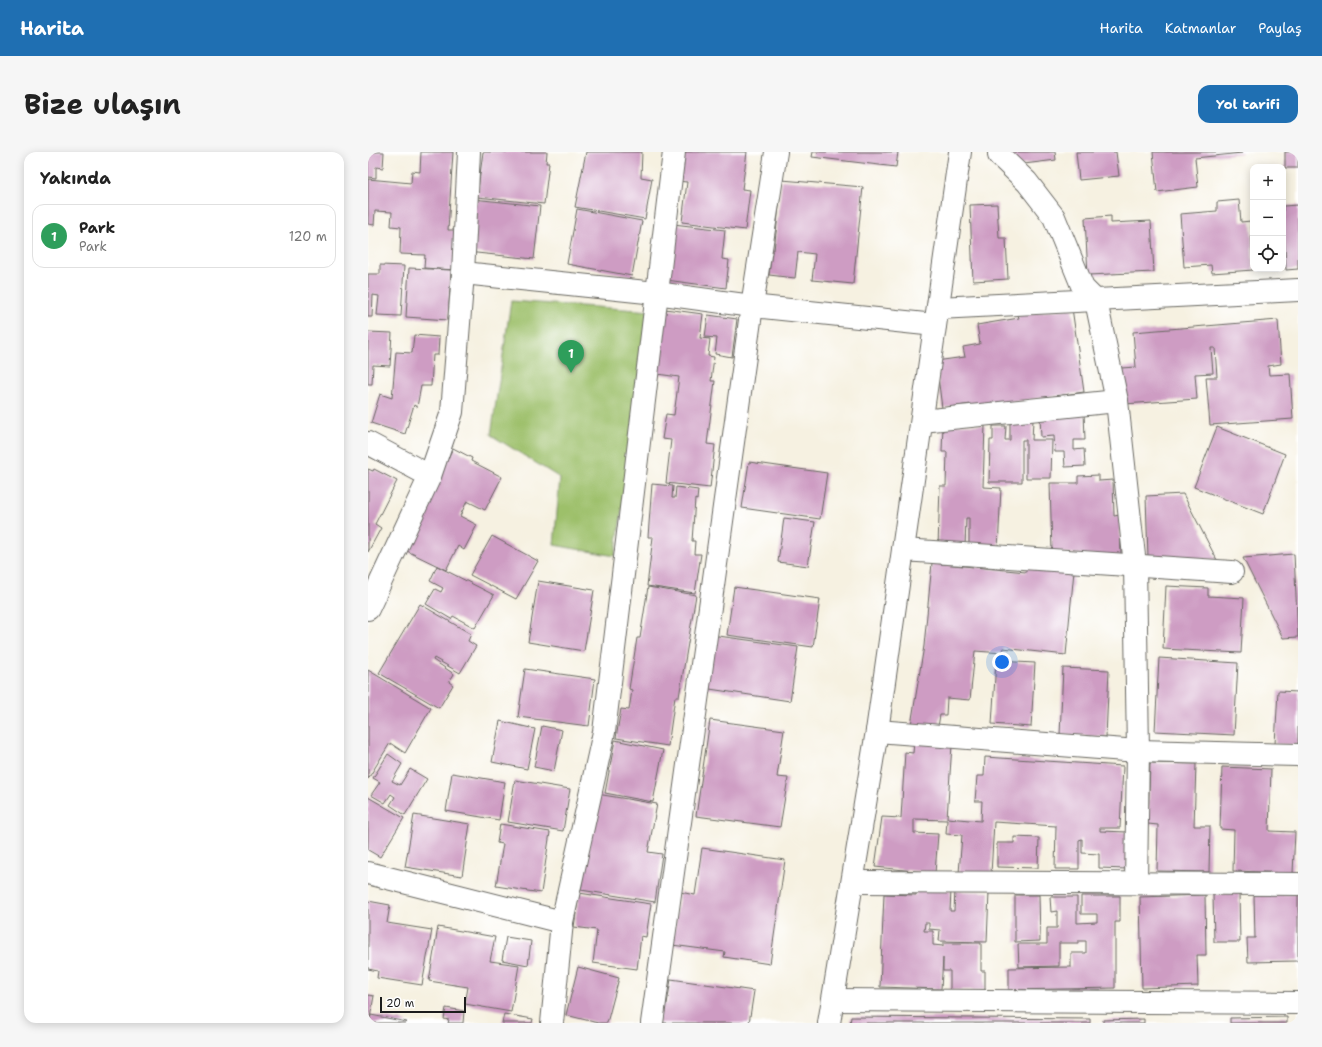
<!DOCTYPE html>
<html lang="tr">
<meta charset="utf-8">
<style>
body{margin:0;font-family:"Shantell Sans",sans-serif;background:#f6f6f6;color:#222}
.controls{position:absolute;right:12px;top:12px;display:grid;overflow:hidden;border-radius:8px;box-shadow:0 2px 10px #0003}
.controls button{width:36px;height:36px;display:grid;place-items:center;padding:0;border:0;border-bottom:1px solid #e0e0e0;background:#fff;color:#222;font:20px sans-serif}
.scale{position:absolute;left:12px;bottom:10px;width:86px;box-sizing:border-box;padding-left:4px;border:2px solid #1c1c1c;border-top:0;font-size:11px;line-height:14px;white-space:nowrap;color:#1c1c1c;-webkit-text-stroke:3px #fff;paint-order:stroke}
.you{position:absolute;left:634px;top:510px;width:14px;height:14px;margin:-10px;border:3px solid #fff;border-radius:50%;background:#1a73e8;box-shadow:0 0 0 6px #1a73e833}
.badge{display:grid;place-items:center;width:26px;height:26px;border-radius:50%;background:#1f6fb2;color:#fff;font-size:13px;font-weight:700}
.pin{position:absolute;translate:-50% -33px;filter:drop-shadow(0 1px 2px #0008)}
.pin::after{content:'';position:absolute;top:21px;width:14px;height:12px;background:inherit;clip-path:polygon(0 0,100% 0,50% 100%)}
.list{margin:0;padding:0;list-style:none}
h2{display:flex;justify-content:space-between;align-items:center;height:52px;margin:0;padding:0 16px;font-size:17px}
h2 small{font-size:13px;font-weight:400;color:#767676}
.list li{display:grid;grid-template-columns:26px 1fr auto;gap:12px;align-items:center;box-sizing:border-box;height:64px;margin:0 8px 8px;padding:0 8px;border:1px solid #e0e0e0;border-radius:12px}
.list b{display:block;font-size:15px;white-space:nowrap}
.list p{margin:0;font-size:13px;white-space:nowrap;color:#767676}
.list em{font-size:13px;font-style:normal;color:#767676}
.icon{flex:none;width:22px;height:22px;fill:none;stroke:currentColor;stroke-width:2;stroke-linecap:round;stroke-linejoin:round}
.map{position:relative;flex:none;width:930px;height:871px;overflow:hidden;border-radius:12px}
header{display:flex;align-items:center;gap:24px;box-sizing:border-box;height:56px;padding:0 20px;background:#1f6fb2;color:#fff}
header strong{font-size:19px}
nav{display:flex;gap:22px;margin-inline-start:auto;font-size:14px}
.intro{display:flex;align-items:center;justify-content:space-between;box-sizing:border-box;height:96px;padding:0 24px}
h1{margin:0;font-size:28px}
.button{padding:10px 18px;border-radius:12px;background:#1f6fb2;color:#fff;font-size:14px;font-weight:700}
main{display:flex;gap:24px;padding:0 24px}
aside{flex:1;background:#fff;border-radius:12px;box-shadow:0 2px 10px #0003}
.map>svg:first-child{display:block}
</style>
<header>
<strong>Harita</strong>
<nav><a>Harita</a><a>Katmanlar</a><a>Paylaş</a></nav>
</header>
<div class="intro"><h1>Bize ulaşın</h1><a class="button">Yol tarifi</a></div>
<main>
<aside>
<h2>Yakında<small></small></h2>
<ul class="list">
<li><span class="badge" style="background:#2e9e5b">1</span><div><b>Park</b><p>Park</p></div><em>120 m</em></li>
</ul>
</aside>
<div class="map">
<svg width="930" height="871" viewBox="0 0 930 871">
<rect width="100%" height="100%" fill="#fff"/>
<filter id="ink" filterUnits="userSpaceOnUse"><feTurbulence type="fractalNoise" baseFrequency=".025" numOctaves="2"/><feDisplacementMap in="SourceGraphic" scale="8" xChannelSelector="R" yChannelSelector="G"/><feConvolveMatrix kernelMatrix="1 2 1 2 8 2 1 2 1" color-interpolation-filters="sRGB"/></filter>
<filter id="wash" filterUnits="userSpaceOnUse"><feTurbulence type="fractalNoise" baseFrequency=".012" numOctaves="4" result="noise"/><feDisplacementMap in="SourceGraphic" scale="16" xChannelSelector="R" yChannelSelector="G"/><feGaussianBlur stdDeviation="0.9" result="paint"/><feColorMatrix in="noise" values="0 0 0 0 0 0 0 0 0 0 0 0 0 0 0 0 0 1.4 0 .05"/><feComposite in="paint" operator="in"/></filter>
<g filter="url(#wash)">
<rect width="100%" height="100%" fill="#f6f1e1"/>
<path fill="#9dc06a" stroke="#5c6e43" d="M143,149l141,10 -37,245 -61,-11 6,-67 -69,-43z"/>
<g id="blocks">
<g fill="#ce9cc3">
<path d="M0,0h16l-1,16 -7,-1v11l-8,-1z"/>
<path d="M53,0h32l-5,78h10l-3,40 -31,-2 1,-13 -25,-1 1,-27 -10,-1 1,-14 -17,-1 -1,14 -6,-1v-45l43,4 1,-12 8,1z"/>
<path d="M115,0h64l-1,11h3l-5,41 -67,-7z"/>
<path d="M218,0h56l-1,25 11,2 -7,40 -70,-12z"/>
<path d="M312,0h67l-5,37 8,1 -5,40 -63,-8 5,-40 -10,-1z"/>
<path d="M445,0h85l-2,15 -84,-10z"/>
<path d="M638,0h49l1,8 -40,5z"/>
<path d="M708,0h40l3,24 -40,4z"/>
<path d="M785,0h88l1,1 -47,5 3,29 -41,5z"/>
<rect x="917" y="0" width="13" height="16"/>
<path d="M414,28l81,7 -10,97 -41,-4 3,-26 -17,-2 -3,26 -26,-3 3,-25h2z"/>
<path d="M105,47l67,7 -6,53 -67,-7z"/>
<path d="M871,48l2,22 10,-1 2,49 -41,3 -1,-8 -27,2 -4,-53 37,-3v-9z"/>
<path d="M629,52l2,34h7l2,41 -35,2 -3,-76z"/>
<path d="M930,53v64l-12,1 -3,-64z"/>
<path d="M209,57l65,12 -10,55 -65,-12z"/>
<path d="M743,64v7l40,-2 3,51 -66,3 -3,-57z"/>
<path d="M305,72l52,6 -3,29 7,1 -3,28 -60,-8z"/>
<path d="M12,113l24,1 -3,50 -24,-1 2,-19 -6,-1 -1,22h-4v-43h12z"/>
<path d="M41,116l42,2 -3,50 -42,-3z"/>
<path d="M704,156l12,84 -112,16 -1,-4 -29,4 -6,-47 29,-4 -2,-10 17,-3 -3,-19 42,-7 -1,-3z"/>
<path d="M297,157l38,5 -3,24 10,1 -2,17 6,1 -3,24h4l-8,63 8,1 -5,43 -44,-5 5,-43 -9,-1 4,-25 8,1 5,-38 -22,-3z"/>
<path d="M340,163l29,4 -5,38 -17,-3 2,-16 -12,-1z"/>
<path d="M910,168l3,44 -13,2 1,9 21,-1 3,45 -83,6 -4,-48h11l-2,-29h-4l2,25 -18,1 2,25 -73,5 -3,-36 15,-1 -3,-35z"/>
<path d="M0,180l24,1 -2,33 -17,-1 -1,19h-4z"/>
<path d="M46,183l25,2 -1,18h-5l-2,31h-10l-4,21 -3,-2 -9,29 -34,-11 9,-29 12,4 4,-46 16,1z"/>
<path d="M716,260l1,28h-11v10l10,-1 1,17 -20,1 -1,-15h-9l-1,-16 -13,1 -1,-21z"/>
<path d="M642,268h23l-1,20h20l-1,38h-25v-38h-4v42h-33l1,-42h3v-14h13l-1,14h5z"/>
<path d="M575,272l42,1 -2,62 18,1 -3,61 -29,-1v-30h-3l-1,30 -27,-1 2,-61h6l1,-34h-5z"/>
<path d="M849,275l68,27 -22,60 -69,-27z"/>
<path d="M85,296l19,10 -1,3 31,16 -17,33 -18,-9 -7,15 17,9 -13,25 -6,-4 -12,24 -39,-19 23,-49 -3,-2z"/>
<path d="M381,310l78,11 -7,46 -78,-11z"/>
<path d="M0,317l5,2 1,-2 23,12 -22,43 6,4 -13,24z"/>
<path d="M731,323v6l14,-1 1,36 6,-1 1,43 -69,-6 -2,-69h28v-7z"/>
<path d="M284,332l21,2 -1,12h3l1,-11 22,3 -1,10 -2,-1 -3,42h3l-1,13h7l-6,39 -48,-7 6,-49h-5z"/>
<path d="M815,342l34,66 -69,-3 -2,-61z"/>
<path d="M416,366l31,4 -7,44 -30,-4z"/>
<path d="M124,384l46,25 -22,38 -46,-24z"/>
<path d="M926,402l4,83 -15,1 -40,-80z"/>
<path d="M564,411l94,9v-5l48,4 -8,84 -63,-7v5l-28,-2 -5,49 -23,-2 -1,17h-6l-2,12 -27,-2 13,-79z"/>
<path d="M69,414l57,29 -19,33 -22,-12 -2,3 -25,-15 9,-15 6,3 2,-4 -13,-7z"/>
<path d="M170,429l56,9 -10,61 -56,-9z"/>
<path d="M798,434l42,2v8l36,2 -3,55 -78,-4z"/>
<path d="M280,435l48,8 -17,102h-4l-7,49 -52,-8 5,-29 8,1 3,-20 -3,-1 8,-51h3z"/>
<path d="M366,435l86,12 -7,48 -86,-12z"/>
<path d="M52,452l51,30 -3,7 8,5 -16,27 -26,-15 -1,2 21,14 -5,8 4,3 -14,23 -60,-35z"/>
<path d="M343,483l87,12 -8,54 -87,-13z"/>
<path d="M791,506l79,5 -4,72 -79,-4z"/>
<path d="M628,509l39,2 -4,64 -39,-3z"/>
<path d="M695,516l46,2 -3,67 -46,-2z"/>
<path d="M157,517l70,10 -6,47 -71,-9z"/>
<path d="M0,518l63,38 -26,45 -15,-10 -22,36z"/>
<path d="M910,539l20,1v53l-23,-1z"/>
<path d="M342,568l74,10 -7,47 11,1 -8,49 -84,-11z"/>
<path d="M132,569l35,8 -8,40 -35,-7z"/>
<path d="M174,574l20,4 -8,41 -20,-4z"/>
<path d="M247,588l48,10 -10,52 -48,-9z"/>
<path d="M546,591l38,2 -5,73 34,3 1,-20h-7l2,-25h7l1,-19 138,9 -3,62h-20v3l28,1 -1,37 -28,-1v-14l-17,-1v-14l-3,1v29h-24l1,-43 -62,-4 -3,52 -32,-1 3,-38 -16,-1 1,-14 -33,-1v14l24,1 -3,39 -60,-6 7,-50 19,1 4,-66 8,1z"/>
<path d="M20,602l14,10 -10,17 8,4 10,-16 17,10 -22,36 -15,-10 5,-8 -4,-3 -6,9 -14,-8 9,-13 -7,-4z"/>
<path d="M782,611l46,1 -2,62h16l-1,46 -52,-1 1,-46 -10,-1z"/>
<path d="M854,615l49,2 -2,62 26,1 -2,41 -60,-2 1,-41 -14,-1z"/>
<path d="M84,621l53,9 -6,38 -53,-9z"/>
<path d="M147,628l55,9 -7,42 -55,-9z"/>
<path d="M229,642l60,10 -9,48 14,2 -7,48 -74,-12z"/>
<path d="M0,645l36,21 -24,39 -12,-7z"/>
<path d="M46,663l56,9 -8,52 -57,-9z"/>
<path d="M132,672l50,8 -9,61 -45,-7 7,-42 -6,-1z"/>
<path d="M646,685l25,1 -1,30 -41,-1v-24h17z"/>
<path d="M334,696l83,12 -15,104 -46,-7 1,-5 -53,-7 8,-53 15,3z"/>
<path d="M548,737l35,1 -1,21h4l1,-20 34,1 -2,50 -48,-1 1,-11 -11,-1v-6h-4l-1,8h9v14l10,1v-3h38v28h4v19h-35v-19h-7v-13l-2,31 -61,-2 4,-93 32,1z"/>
<path d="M211,741l72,11 -5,33 -5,-1 -4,33 -44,-6 4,-33 -23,-3z"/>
<path d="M871,741l1,49h-26l-1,-48z"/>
<path d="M930,742v67l-50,1 -1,-24h8l-1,-43z"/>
<path d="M647,743h24l1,46 -25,1z"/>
<path d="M837,743l1,60h-9l1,31 -56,2 -2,-91z"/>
<path d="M713,744h39v26h-5v66l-106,2v-22l62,-1v-14h15v-12h-8v2h-19v23l-40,1 -1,-23h29v-16h10v-17l-6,1 -1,-15h27v26l20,-1v-8h-16z"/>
<path d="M0,749l22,4 -3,18 45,7 -10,55 -45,-7 1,-7 -10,-2z"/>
<path d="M70,775l57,10 -5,24 29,4 -8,47 -46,-8 3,-17 -39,-6z"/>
<path d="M138,785l25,4 -3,24 -26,-5z"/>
<path d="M210,815l41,11 -12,45h-9l-32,-8z"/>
<path d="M303,827l83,12 -5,32h-91l3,-20 6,1z"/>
<path d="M0,843l6,1 -5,27h-1z"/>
<path d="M78,856l18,3 -1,12h-15l1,-3 -5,-1z"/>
<path d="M136,862l29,5 -1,4h-30z"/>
<path d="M3,863l36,7 -1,1h-37z"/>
<path d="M483,865l239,2v4h-240z"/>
<path d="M919,865v6h-57v-5z"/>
<path d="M776,867v4h-41v-3z"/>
</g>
</g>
</g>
<g filter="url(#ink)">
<use href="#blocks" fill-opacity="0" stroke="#686761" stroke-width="1"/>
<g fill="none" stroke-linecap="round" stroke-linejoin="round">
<g stroke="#686761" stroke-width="24">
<g id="minor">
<path d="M631,0v3l28,27 27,35 29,71 13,13 21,100 18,164 3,186 -2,132"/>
<path d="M95,121l193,20 96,13 183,19"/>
<path d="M570,156l360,-18"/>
<path d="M554,269l195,-20"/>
<path d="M0,291l62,33"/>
<path d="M535,398l329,22"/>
<path d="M0,457l62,-133 22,-64 11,-139 6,-121"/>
<path d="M509,579l261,20 160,4"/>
<path d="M0,721l194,49"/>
<path d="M485,730l445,2"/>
<path d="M465,848l465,3"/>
<path d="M184,871l10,-101 42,-190 70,-580"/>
<path d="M284,871l100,-717 24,-154"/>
<path d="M461,871l48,-292 83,-579"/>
</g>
</g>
<use href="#minor" stroke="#fff" stroke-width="22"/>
</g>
</g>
</svg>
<div class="controls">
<button>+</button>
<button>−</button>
<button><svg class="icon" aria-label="locate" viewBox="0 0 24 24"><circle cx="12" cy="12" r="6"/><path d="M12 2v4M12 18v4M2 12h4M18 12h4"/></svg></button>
</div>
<div class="scale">20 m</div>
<div class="you"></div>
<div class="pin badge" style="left:203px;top:221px;background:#2e9e5b">1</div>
</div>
</main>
